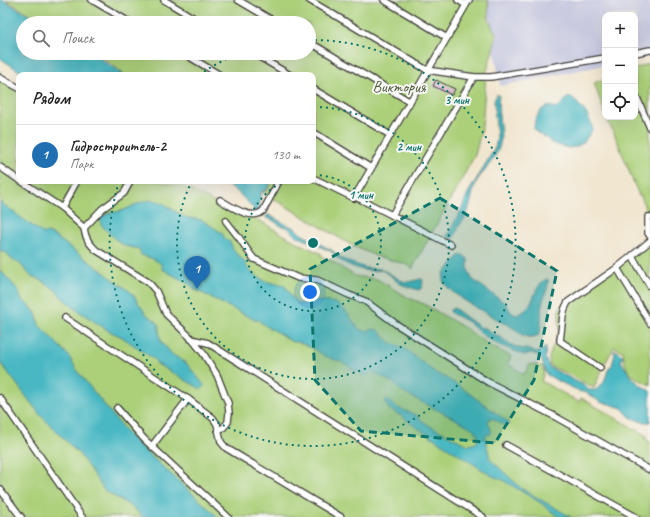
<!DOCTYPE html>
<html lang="ru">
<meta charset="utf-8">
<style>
body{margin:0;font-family:Caveat,sans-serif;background:#f6f6f6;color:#222}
.controls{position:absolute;right:12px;top:12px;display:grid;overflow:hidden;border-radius:8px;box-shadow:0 4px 16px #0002}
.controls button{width:36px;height:36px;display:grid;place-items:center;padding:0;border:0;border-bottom:1px solid #e0e0e0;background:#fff;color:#222;font:20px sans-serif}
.you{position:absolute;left:310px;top:292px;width:14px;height:14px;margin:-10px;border:3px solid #fff;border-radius:50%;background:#1a73e8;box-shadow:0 0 0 6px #1a73e833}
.badge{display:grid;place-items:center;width:26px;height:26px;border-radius:50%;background:#1f6fb2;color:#fff;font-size:13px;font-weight:700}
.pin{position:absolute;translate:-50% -33px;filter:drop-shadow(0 1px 2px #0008)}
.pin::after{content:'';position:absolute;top:21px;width:14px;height:12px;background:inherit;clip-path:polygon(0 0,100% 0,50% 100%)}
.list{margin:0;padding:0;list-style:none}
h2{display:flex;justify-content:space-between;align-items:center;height:52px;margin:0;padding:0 16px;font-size:17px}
h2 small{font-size:13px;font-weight:400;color:#767676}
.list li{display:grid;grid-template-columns:26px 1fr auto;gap:12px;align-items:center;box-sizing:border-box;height:60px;padding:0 16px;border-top:1px solid #e0e0e0}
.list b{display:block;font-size:15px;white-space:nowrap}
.list p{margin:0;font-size:13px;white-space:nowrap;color:#767676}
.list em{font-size:13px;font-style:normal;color:#767676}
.icon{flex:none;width:22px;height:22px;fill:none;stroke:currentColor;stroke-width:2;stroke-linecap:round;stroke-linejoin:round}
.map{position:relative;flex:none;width:650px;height:517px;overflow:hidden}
.search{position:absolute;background:#fff;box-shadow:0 4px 16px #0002;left:16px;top:16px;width:300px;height:44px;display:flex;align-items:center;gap:10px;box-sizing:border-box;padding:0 14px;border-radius:22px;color:#767676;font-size:15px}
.panel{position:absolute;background:#fff;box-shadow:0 4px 16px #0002;left:16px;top:72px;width:300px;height:112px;border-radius:8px}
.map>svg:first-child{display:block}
</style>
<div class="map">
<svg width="650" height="517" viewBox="0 0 650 517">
<rect width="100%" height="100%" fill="#f6f6f2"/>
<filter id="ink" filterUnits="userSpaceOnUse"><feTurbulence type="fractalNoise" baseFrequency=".025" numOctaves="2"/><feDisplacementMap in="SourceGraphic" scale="8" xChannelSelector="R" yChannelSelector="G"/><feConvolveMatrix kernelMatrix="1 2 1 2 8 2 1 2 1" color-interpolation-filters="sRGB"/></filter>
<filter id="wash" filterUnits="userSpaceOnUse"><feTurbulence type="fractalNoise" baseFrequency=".012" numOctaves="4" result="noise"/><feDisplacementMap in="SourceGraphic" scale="16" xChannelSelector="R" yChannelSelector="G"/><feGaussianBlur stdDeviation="0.9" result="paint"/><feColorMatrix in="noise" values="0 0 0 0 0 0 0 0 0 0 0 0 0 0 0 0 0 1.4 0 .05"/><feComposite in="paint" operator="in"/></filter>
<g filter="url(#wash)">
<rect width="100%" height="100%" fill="#f1e6cf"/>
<path fill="#c1c2dd" d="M487,0h163v55l-15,4v-44h-30v50l-105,21z"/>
<g fill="#acd07a" stroke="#64764b">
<path d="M6,0h482l1,21 8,14 -11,39 -4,53 -7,28 -63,114 -4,-4 -32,-9 -23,-10 -91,-54 5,-2 6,-9h40v-106h-188l-18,-14 -13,-8h215v-30h-265z"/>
<path d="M650,63v322c-19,-10 -23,-9 -27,-31l1,-2 -10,-5 -10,18 -10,23 -26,-14 -18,-8 -1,-9 10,-27v-20l4,-7 48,-34 34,-28c2,-15 2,-31 -4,-45h-2l-27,-68h-1l-5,-11h29v-48z"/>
<path d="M0,71l2,8 17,12v90h143l3,2 18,3 52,27 23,7 40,23 24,11 -1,2 12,6 22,14 22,3 32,19 15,6 41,24 27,19 19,9 -3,8 16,10 6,-10 12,2 2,6 -3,9 38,21 2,-4 66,38 -2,3 5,3v75h-650z"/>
<path d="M605,79v35l-11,-31z"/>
</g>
<g fill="#4ab8c3" stroke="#336a70">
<path d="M0,0h3l39,23h-19v30h69l32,22h-99l-25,-17z"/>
<path d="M497,94l2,2c-3,16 4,33 1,48 -2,10 -11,20 -16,28 -13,11 -11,30 -18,44 -2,4 -5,7 -7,10 -2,5 -3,8 -6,12h-4l-2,-2 14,-26 7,-17 27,-45 2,-10 -3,-36 2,-7z"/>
<path d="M572,97l14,16 6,12v5l-8,12 -8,5 -8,1 -17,-5 -3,-4 -12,-7 -2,-4 1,-8 7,-11 7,-3 7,2 4,-2 7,-8z"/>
<path d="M225,181h46l-4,9 -5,1c-3,7 -3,12 -4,20l-2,1c-5,-7 -14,-16 -20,-21 -5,-4 -9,-3 -11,-10z"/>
<path d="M152,200l9,2 23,15 18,3 20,13 3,6 5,3 4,9 11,11 1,4 6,7 13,8 20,5 8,13 4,4 9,1 7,-3 17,1 6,1 8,6 15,20 7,2 7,-2 5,1 12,12 14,6 32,25 10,5 16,10 46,34 1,2 -2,2c-6,-2 -9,-6 -16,-8l-3,3 3,9v4l-5,1 -1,2 5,22 32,30 49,28h-11l-11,-7 -8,-7 -40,-24 -9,-3 -82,-53 -7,-6 -14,-8 -4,-7 1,-2h2l8,7 20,8 4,4 10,7 38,19 6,-1 4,-3c1,-8 -4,-12 -11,-16l-65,-33 -5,-5 -2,-3 -22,-12h-3l-5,4 -9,-4 -5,-3 -1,-2 -10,-6 -5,-1 -12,-5 -7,-5 -18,-8h-6l-18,-12 -4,-1 -12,-9 -7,-2 -57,-29 -2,-3 -30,-17 -1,-5c-6,-5 -13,-7 -20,-9l-2,-6 -14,-3 -10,-7 -14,-14 -1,-7c9,-7 15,-5 24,-8 12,-5 14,-8 28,-10z"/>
<path d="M0,202l42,31h6l8,4 76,56 14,21 10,7 3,5 1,12 2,5 11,12 13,8 18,22 -1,3 -2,1 -44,-25 -2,-4 -33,-23 -13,-6 -32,-21 -17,-14 -3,-5 -18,-12 -8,-3 -12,-13 -8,-4 -5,-7h-6z"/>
<path d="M267,215h2l14,8 12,5 6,6 32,17 8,7 8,4 17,6 14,1 7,3 15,9 7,1 12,-3 2,1 -1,8 -4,2c-7,-3 -14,-3 -20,-8 -5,-4 -11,-11 -18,-12 -2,0 -4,1 -6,1 -14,0 -34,-7 -42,-19l-37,-17 -8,-8c-9,0 -12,-8 -21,-9z"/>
<path d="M460,255h3l5,4v10l4,10 33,24 7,10 4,2c21,-6 16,-32 32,-36 1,8 -3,15 -5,22 -3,10 0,23 -4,34 -18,8 -22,-9 -36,-12 -16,-10 -52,-27 -60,-42l1,-8z"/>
<path d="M0,270l18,20 3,9 10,8 5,6 3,12 29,30 10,17 53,66 87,79h-75l-11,-10 -28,-17 -24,-35 -39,-39 -41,-54z"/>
<path d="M454,308l27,20c6,-1 7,2 10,5 3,2 7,2 9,4 8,6 15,11 25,12 4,0 8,3 12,4l9,-6 -1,11 4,9 36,19 3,4h8l8,-8 4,-12 4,-5 3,-11 -2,-2 2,-2 8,6 -2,5c7,12 15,23 29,30v31h-8l-12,-5 -8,-9 -16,-5h-4l-17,-11h-4l-25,-12 -10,-6 -5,-16 -4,-3 -6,-2 -7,2 -27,-11 -13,-8 -16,-14 -17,-9 -1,-3z"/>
</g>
<g id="blocks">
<path fill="#d6aecf" d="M436,80l19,9 -3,6 -19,-9z"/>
</g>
</g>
<g filter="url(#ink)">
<use href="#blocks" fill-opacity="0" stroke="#3c3a37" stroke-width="1"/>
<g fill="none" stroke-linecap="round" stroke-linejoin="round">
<g stroke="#3c3a37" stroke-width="8">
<g id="minor">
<path d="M92,0l39,23"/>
<path d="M164,0l38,23"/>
<path d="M238,0l39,23"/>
<path d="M309,0l118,70 47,7h17l114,-19"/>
<path d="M384,0l63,38"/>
<path d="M458,0l8,5"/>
<path d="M309,42l100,59"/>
<path d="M183,53l37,22"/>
<path d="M253,53l37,22"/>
<path d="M635,53l15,-3"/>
<path d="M0,78l19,10"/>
<path d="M313,89l77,46"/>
<path d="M635,93l15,35"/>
<path d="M313,132l58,36"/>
<path d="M0,167l19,13"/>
<path d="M313,178l41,20 115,-198"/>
<path d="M21,181l41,27 22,20c1,10 5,15 12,22l52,32 8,9 10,23 25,24 12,15 14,22 11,28 1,10 -1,9 -5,6 -5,2"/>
<path d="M354,196l97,49"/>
<path d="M220,200c12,7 32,21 43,11l16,-30"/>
<path d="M62,208l15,-27"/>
<path d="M392,215l82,-138"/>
<path d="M650,217h-2v16l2,3"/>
<path d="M226,221l14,18 8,12 6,8 44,19 19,2 32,15 16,6 31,23 92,58 66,34 96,54"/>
<path d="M84,228l18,-19 22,-16 5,-9"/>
<path d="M632,256l18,30"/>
<path d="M617,268l33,55"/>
<path d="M65,318l123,81 25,19 4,6 4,18 5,6 115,69"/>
<path d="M191,339l17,4 275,174"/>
<path d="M600,368l-40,-27 3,-26 2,-7 3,-6 49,-34 33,-27"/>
<path d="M0,398l82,119"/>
<path d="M117,408l27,31 84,78"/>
<path d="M506,445l130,72"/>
<path d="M152,446l36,-47"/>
<path d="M0,489l21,28"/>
</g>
</g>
<use href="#minor" stroke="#fff" stroke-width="5.5"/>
</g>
</g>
<path fill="#0f766e" fill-opacity="0.2" stroke="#0f766e" stroke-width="3" stroke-dasharray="8 5" stroke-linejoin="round" d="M440,198l117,73 -23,109 -39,63 -134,-12 -46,-51 -5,-111z"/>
<g fill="none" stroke="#0f766e" stroke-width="2" stroke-dasharray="2 4">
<path d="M314 175A68 68 0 1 1 285 181"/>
<path d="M314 107A136 136 0 1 1 192 181"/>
<path d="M199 75A203 203 0 0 1 240 53M309 40A203 203 0 1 1 119 182"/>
</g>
<g text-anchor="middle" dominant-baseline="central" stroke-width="4" stroke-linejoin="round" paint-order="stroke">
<g font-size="16" fill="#4e5b3d" stroke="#f6f6f2">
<text x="399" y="87">Виктория</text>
</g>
</g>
<circle cx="313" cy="243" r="6" fill="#0f766e" stroke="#f6f6f2" stroke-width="2"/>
<g font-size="12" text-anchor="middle" font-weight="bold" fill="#0f766e" stroke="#f6f6f2" stroke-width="4" stroke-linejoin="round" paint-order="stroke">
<text x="457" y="104">3 мин</text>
<text x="409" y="151">2 мин</text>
<text x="361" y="199">1 мин</text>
</g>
</svg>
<div class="controls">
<button>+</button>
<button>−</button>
<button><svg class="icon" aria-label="locate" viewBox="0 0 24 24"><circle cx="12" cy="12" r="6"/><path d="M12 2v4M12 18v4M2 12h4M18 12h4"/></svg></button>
</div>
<div class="you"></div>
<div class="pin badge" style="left:197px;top:289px">1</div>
<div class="search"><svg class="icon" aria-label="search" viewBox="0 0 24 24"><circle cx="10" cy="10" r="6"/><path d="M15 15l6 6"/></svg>Поиск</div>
<section class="panel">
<h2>Рядом<small></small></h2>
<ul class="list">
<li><span class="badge">1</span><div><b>Гидростроитель-2</b><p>Парк</p></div><em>130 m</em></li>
</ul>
</section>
</div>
